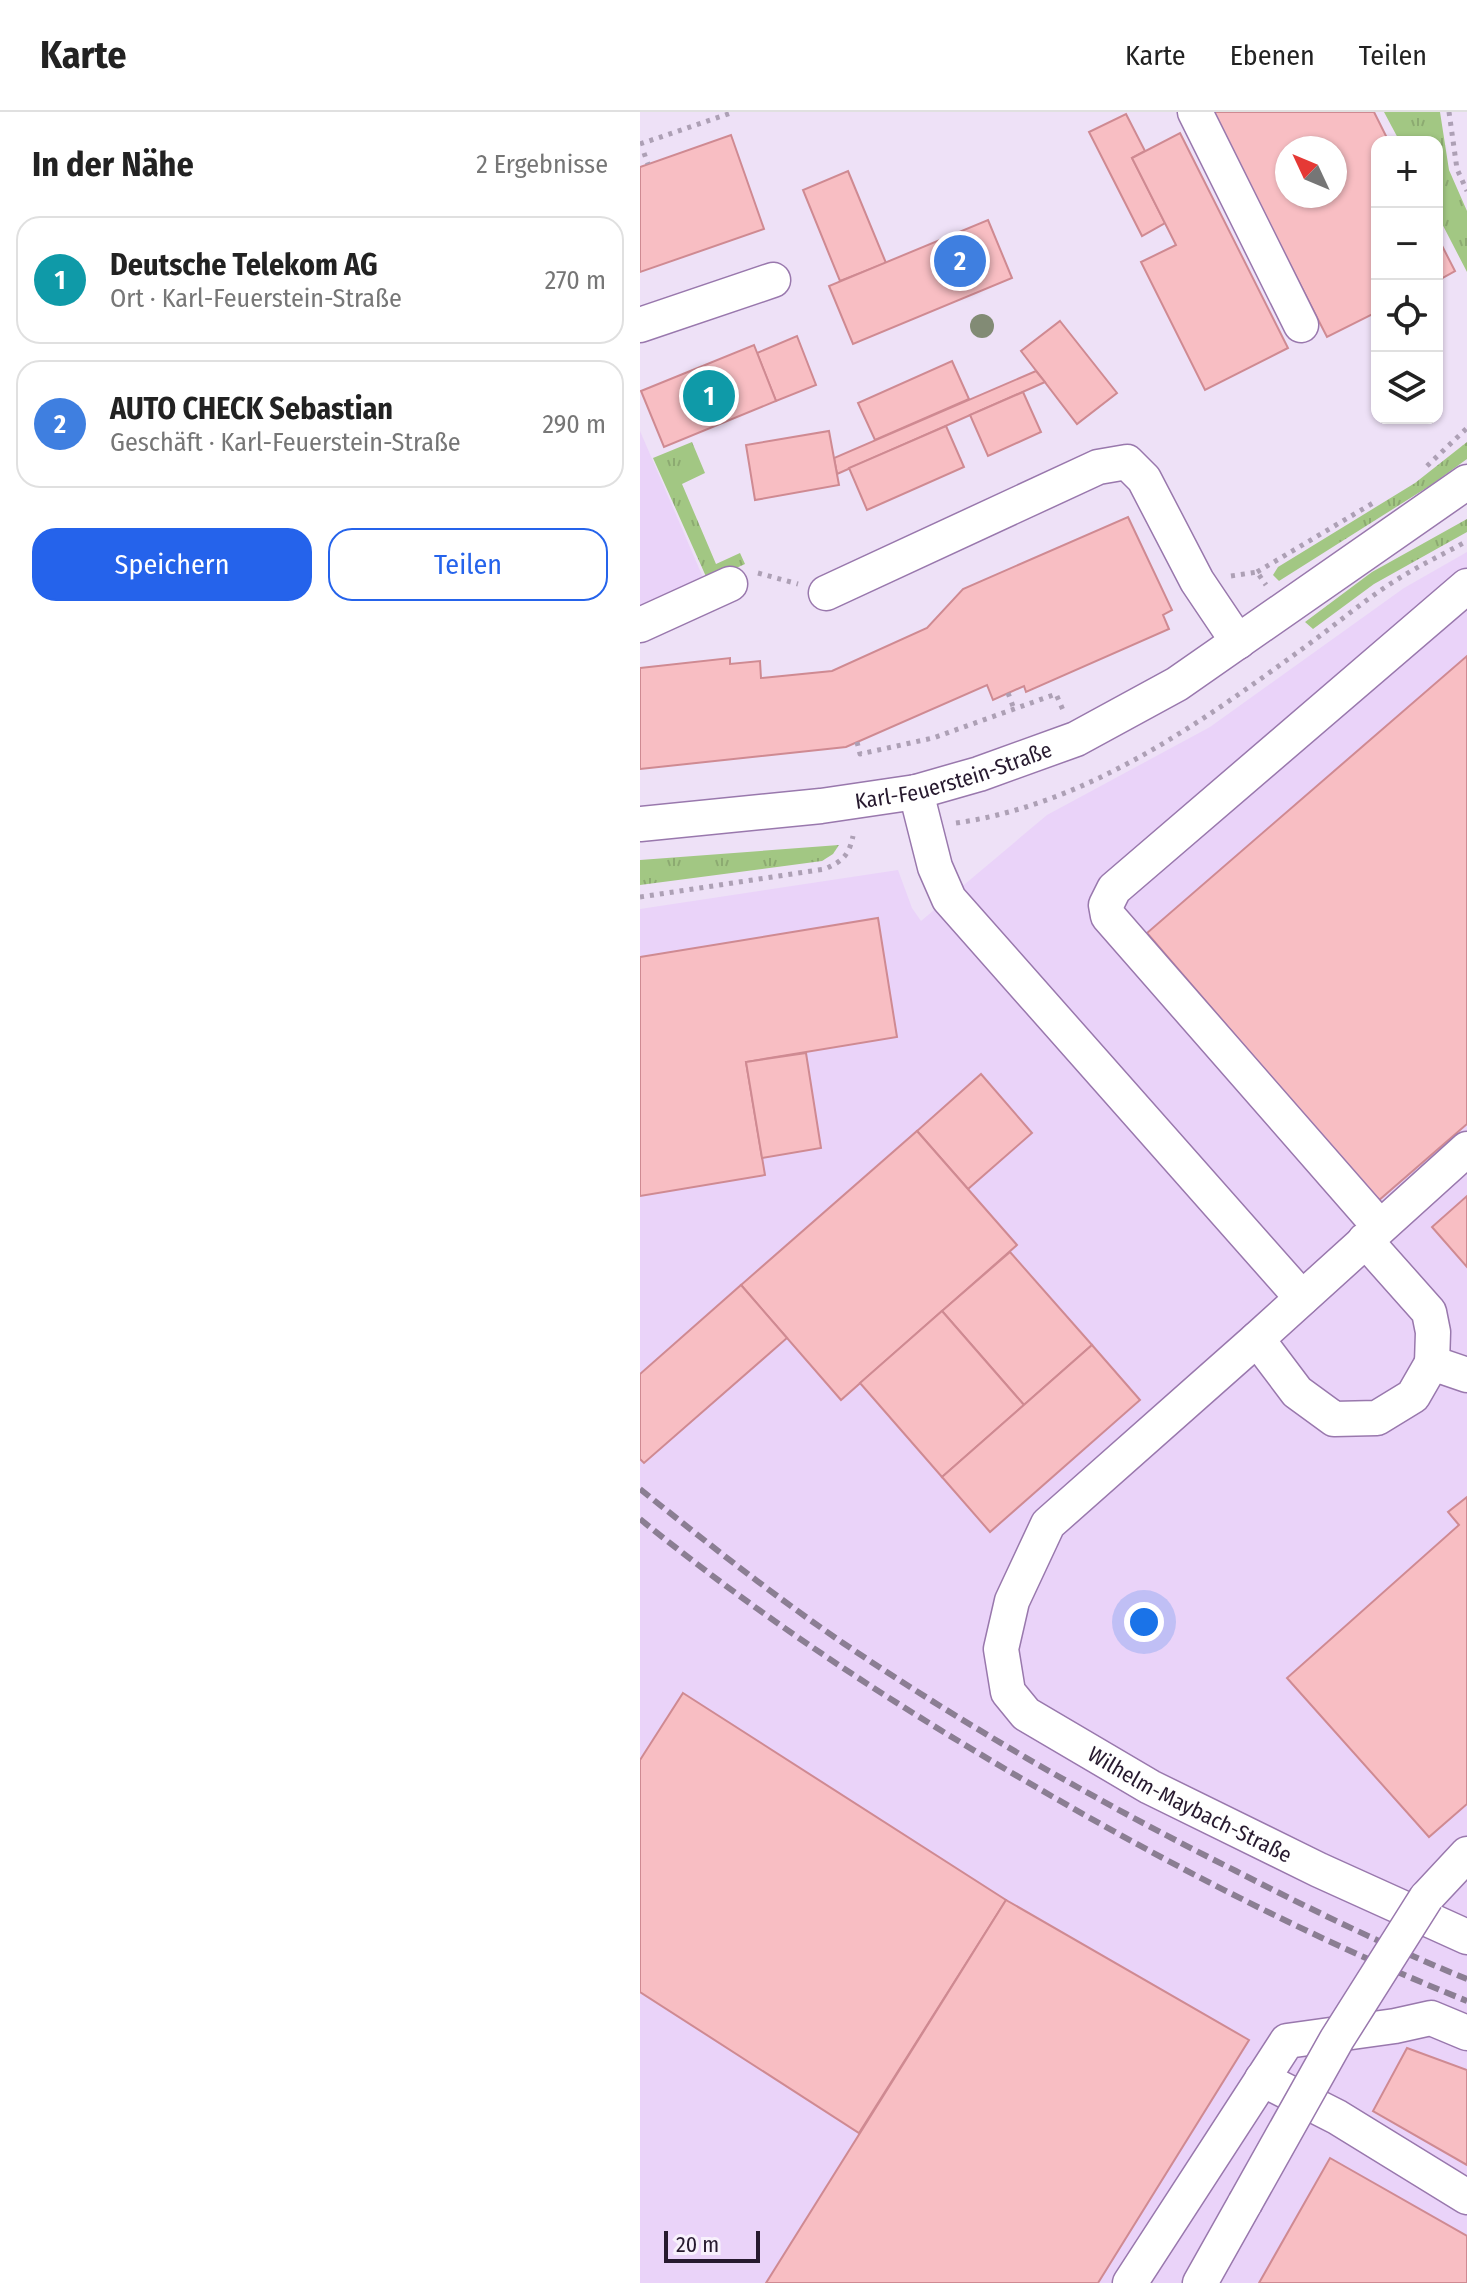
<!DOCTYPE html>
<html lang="de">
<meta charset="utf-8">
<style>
body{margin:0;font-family:"Fira Sans Condensed",sans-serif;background:#f6f6f6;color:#222}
.controls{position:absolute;right:24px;top:24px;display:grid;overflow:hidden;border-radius:16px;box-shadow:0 2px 6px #0004}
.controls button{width:72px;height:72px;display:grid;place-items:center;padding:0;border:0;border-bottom:2px solid #e0e0e0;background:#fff;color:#222;font:40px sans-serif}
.compass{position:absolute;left:635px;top:24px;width:72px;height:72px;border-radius:50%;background:#fff;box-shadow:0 2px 6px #0004;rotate:314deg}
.scale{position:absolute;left:24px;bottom:20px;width:96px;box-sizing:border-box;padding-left:8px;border:4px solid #271a2f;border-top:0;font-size:22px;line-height:28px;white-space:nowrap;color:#271a2f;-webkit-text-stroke:6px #f8f1fc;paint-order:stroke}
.you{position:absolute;left:504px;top:1510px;width:28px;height:28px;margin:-20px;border:6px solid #fff;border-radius:50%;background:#1a73e8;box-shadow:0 0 0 12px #1a73e833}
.badge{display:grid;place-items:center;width:52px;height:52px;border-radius:50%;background:#2563eb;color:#fff;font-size:26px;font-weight:700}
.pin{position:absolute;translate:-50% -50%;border:4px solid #fff;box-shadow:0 2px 8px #0006}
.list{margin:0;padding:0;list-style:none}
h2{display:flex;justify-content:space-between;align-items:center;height:104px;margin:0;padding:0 32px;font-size:34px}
h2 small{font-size:26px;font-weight:400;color:#767676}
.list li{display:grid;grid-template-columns:52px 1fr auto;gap:24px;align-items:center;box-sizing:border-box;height:128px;margin:0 16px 16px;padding:0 16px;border:2px solid #e0e0e0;border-radius:24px}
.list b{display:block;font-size:30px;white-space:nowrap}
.list p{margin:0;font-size:26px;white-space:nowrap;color:#767676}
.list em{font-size:26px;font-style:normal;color:#767676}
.actions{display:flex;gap:16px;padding:24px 32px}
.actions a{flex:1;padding:18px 0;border:2px solid #2563eb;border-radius:24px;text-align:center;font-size:28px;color:#2563eb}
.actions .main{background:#2563eb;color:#fff}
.icon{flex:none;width:44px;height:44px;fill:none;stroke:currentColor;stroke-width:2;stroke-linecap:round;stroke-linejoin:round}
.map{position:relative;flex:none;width:827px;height:2171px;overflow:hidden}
header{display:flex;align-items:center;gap:48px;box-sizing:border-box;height:112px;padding:0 40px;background:#fff;border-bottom:2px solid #e0e0e0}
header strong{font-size:38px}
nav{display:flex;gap:44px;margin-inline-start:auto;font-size:28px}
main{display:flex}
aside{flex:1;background:#fff}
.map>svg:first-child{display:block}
</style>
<header>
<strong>Karte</strong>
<nav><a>Karte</a><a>Ebenen</a><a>Teilen</a></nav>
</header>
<main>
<aside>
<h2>In der Nähe<small>2 Ergebnisse</small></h2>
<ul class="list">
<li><span class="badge" style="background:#0f9aa8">1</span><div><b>Deutsche Telekom AG</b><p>Ort · Karl-Feuerstein-Straße</p></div><em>270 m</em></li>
<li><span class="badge" style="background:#3f7fe0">2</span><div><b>AUTO CHECK Sebastian</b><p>Geschäft · Karl-Feuerstein-Straße</p></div><em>290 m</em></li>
</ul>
<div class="actions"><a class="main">Speichern</a><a>Teilen</a></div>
</aside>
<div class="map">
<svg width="827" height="2171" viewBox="0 0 827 2171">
<defs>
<pattern id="grass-tufts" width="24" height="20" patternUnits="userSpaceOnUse" patternTransform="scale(2)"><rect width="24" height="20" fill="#a2c783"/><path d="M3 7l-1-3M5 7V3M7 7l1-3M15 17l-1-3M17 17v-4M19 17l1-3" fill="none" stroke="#8caa71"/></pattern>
</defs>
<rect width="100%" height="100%" fill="#eee1f7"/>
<g fill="#ead3f9">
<path d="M0,319l65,151 -65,29z"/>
<path d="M827,440v1731h-827v-1374l258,-39 14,38 9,13 126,-106 163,-88 194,-139z"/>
</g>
<g fill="url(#grass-tufts)">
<path d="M744,0h56l9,58 18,41v61l-30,-58v-72h-37z"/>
<path d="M52,330l13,31 -23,11 34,80 24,-11 5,11 -37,17 -55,-123z"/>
<path d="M827,330v17l-36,26 -152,96 -6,-6 5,-8 137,-84z"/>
<path d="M827,407v13l-93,52 -61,45 -8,-7 67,-50z"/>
<path d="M199,733l-6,9 -11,7 -182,24v-25z"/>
</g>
<g fill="#f8bec3" stroke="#cf8a92" stroke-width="2" fill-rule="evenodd">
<path d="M572,0h162l15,30h-12v170l-50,25zM647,36h48v48h-48z"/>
<path d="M486,2l19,37 -13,7 33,65 -23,13 -53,-104z"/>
<path d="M540,21l108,215 -83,42 -64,-128 35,-17 -44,-87z"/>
<path d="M91,23l33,94 -124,43v-105z"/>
<path d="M208,59l38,92 -46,18 -37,-91z"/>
<path d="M348,108l24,58 -159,66 -24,-58z"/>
<path d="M797,124l18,35 -18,10z"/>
<path d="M420,209l57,72 -40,31 -56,-73z"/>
<path d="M157,224l19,49 -40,16 -19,-48z"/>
<path d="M114,233l22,56 -112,46 -23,-56z"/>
<path d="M312,249l17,38 -94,41 -17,-37z"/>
<path d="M396,259l9,11 -208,92 -3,-16z"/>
<path d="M383,280l18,40 -53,24 -18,-41z"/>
<path d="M306,314l18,41 -97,43 -18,-42z"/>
<path d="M189,319l10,54 -84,15 -9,-55z"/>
<path d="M488,405l44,93 -9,5 6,14 -143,63 -2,-6 -31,14 -6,-15 -141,62 -206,22v-101l90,-10v6l30,-3 1,17 71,-7 95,-43 36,-39z"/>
<path d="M827,544v468l-89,77 -231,-268z"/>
<path d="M238,806l19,119 -151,25 19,113 -125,21v-239z"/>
<path d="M166,941l15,95 -59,10 -16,-96z"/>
<path d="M341,962l51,59 -64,56 -51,-58z"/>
<path d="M277,1019l100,114 -176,155 -100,-115z"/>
<path d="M827,1084v71l-35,-40z"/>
<path d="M370,1140l82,93 -68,60 -82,-94z"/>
<path d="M101,1173l46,53 -143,125 -4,-4v-85z"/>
<path d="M302,1199l82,94 -82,72 -82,-94z"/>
<path d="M452,1233l48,55 -150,132 -48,-55z"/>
<path d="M827,1385v307l-38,33 -142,-159 172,-153 -11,-13z"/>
<path d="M43,1581l323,207 -147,233 -219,-141v-232z"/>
<path d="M366,1788l243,140 -151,243h-332z"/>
<path d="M767,1936l60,22v95l-94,-54z"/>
<path d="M690,2046l137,78v47h-208z"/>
</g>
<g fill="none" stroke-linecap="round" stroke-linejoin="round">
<g stroke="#9978ad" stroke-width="37">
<g id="minor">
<path d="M555,0l106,213"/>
<path d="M0,213l133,-45"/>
<path d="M186,481l272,-126 29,-5 17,17 53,102 41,61"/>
<path d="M0,513l90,-41"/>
<path d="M276,680l19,75 14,32 353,399"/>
<path id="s1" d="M0,712l181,-18 95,-14 63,-18 97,-35 101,-55 290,-202"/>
<path id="s2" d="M827,1037l-210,190 -209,185 -36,77 -11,48 7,43 18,22 124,73 169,83 148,67"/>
<path d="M740,1115l-272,-311 -2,-11 8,-16 353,-303"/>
<path d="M725,1128l64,72 4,20 -1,31"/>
<path d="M617,1227l40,53 37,27 43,-1 36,-22 19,-33 35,12"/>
<path d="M786,1786l41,-44"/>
<path d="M622,1967l75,38 130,80"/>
<path d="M490,2171l157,-242 108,-15 36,-8 36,15"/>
<path d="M560,2171l45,-80"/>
</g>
</g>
<g stroke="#ada0b5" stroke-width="5" stroke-dasharray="4 6" stroke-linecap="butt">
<path d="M809,0l8,57 10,22"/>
<path d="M0,32l94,-32"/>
<path d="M4,41l4,11"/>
<path d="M787,354l40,-38"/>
<path d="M617,460l116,-69"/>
<path d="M118,461l40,11"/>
<path d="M591,464l26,-4 9,13"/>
<path d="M368,581l6,16"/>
<path d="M217,630l3,12 73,-16 123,-44 7,16"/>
<path d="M316,711c133,-19 247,-102 353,-179 30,-22 58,-46 89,-65 22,-14 46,-25 69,-38"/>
<path d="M0,785l185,-28c18,-8 24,-14 28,-33"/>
</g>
<use href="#minor" stroke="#fff" stroke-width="34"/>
<g stroke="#8b7e93" stroke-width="6" stroke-dasharray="12 6" stroke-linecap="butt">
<path d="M0,1377c66,53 133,106 203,154 126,85 257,160 393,228 76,39 152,76 231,108"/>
<path d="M0,1407c120,98 250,183 384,261 143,84 289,159 443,221"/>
</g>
<g stroke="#9978ad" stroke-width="37" stroke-linecap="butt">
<path id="minor-bridge" d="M605,2091l92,-164 89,-141"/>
</g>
<use href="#minor-bridge" stroke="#fff" stroke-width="34"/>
</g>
<circle fill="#828b75" cx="342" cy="214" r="12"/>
<g text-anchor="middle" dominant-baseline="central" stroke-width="7" stroke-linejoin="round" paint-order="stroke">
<g font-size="22" fill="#271a2f" stroke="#f8f1fc">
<text stroke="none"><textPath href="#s1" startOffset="318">Karl-Feuerstein-Straße</textPath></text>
<text stroke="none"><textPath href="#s2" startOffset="956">Wilhelm-Maybach-Straße</textPath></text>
</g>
</g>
</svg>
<div class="controls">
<button>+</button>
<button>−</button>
<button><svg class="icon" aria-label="locate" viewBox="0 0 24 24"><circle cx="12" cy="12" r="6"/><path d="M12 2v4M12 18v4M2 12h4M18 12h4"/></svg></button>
<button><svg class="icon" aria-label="layers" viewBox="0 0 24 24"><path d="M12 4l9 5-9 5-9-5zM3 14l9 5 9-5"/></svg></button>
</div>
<svg class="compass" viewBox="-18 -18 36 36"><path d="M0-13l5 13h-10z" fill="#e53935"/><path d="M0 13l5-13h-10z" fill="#767676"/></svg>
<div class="scale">20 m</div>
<div class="you"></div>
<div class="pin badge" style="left:69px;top:284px;background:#0f9aa8">1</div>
<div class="pin badge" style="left:320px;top:149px;background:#3f7fe0">2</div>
</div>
</main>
